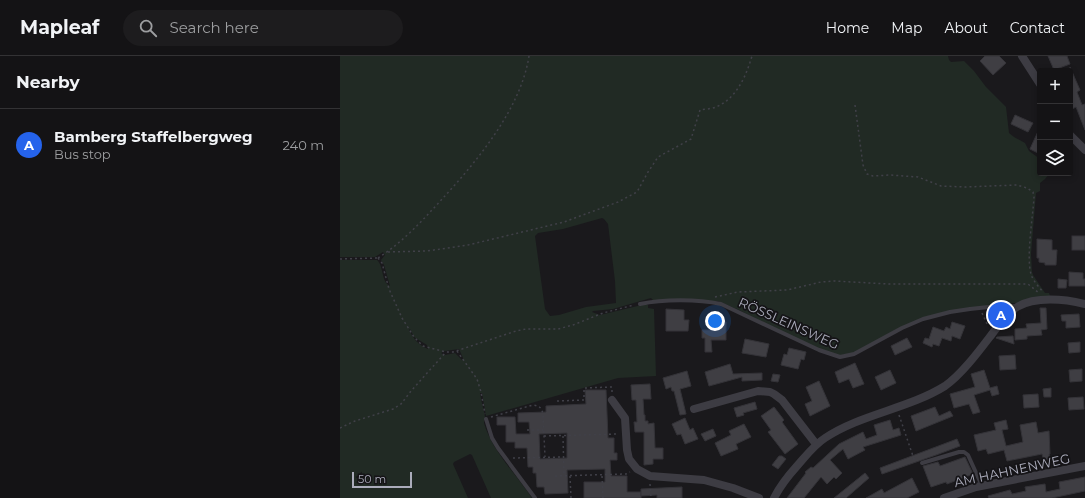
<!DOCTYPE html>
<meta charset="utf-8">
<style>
body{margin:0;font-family:Montserrat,sans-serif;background:#1d1c1e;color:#f1f3f6}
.controls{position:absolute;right:12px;top:12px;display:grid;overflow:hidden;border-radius:4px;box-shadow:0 2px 6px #0003}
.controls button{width:36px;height:36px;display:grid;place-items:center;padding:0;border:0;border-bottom:1px solid #333234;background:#141315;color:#f1f3f6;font:20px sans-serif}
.scale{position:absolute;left:12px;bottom:10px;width:60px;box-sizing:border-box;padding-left:4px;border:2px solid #abacbb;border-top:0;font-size:11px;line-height:14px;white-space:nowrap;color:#abacbb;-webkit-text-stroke:3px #151417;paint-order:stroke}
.you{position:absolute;left:375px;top:265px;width:14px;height:14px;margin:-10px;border:3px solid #fff;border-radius:50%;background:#1a73e8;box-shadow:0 0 0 6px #1a73e833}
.badge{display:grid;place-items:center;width:26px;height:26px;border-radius:50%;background:#2563eb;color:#fff;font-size:13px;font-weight:700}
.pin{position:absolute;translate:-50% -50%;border:2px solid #fff;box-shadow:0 1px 4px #0006}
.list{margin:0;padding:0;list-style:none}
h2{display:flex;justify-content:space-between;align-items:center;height:52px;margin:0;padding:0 16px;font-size:17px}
h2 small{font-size:13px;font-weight:400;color:#9d9ea0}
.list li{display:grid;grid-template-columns:26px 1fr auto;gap:12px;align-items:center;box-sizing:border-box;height:72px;padding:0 16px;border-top:1px solid #333234}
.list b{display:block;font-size:15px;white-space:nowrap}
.list p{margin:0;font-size:13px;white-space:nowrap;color:#9d9ea0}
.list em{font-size:13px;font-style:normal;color:#9d9ea0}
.icon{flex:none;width:22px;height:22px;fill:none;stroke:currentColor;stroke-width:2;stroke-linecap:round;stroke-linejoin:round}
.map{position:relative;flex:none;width:745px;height:442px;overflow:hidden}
header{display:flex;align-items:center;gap:24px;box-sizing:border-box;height:56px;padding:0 20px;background:#141315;border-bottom:1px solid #333234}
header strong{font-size:19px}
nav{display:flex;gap:22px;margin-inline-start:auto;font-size:14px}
.search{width:280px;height:36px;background:#1d1c1e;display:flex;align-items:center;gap:10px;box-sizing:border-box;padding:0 14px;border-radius:22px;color:#9d9ea0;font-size:15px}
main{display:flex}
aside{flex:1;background:#141315}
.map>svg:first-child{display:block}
</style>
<header>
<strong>Mapleaf</strong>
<div class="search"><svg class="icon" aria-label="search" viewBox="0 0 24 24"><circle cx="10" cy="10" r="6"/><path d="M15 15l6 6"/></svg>Search here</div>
<nav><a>Home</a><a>Map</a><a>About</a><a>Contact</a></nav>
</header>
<main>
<aside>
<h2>Nearby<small></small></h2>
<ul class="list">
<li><span class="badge">A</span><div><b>Bamberg Staffelbergweg</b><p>Bus stop</p></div><em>240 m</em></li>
</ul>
</aside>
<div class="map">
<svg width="745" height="442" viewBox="0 0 745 442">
<rect width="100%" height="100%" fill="#1a191c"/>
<path fill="#212a24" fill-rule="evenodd" d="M0,0h608l1,4 2,2 13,-1 10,10 12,16 20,20 3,26 5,4 11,6 4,8 11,8v14h10l-5,6 -5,4v8l-4,2 -5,61 1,18 1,3 12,18h4l1,3 -34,7 -38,4 -53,10 -72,36 -10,2h-10l-60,-27 -32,-17 -23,-10h-64l-3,-3 -38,11 -20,2 -1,1 8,3 46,-11 2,1v3l6,1 2,67 -38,2 -132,38 -4,-23h-2c1,8 4,17 5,24 0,2 -1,4 -1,6 8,28 32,51 48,75h-41l-19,-43 -2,-1 -16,8 -1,2 15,34h-128v-238h37c7,6 4,22 13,26l-6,-21 -3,-5 4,-5 -2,-3 -8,5h-35zM262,162l2,1 4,5 7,57 1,22 -30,4 -27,8 -9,1 -5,-7 -10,-73 3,-3 25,-4zM70,273l4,8 13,8 1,4c-10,-4 -14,-10 -19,-19zM119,293l4,9 -1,2 -7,-7 -10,2 -4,-2 4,-2z"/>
<g fill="#3f3e43" stroke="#343338" fill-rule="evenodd">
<path d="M645,0h14l7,7 -13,12 -13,-14z"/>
<path d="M708,0h19l3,8 -16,6z"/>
<path d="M730,11l10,23 -3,2 5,13 3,-1v26l-9,-23 -6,3z"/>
<path d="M675,59l18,8 -5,9 -17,-8z"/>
<path d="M700,71v27l-10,-5z"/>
<rect x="732" y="180" width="13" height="14"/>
<path d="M697,183l15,1v10h5l-1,15h-11v-2l-6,-1v-4h-2z"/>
<path d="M729,216l14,1v6h2v7h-16z"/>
<path d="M718,223l9,1 -1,8h-8z"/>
<path d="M700,252h6l1,21 -6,1 1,5 -15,1v3l-12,1v-11l12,-1 -1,-4 15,-1z"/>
<path d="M326,253l18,1v10h5l-1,11h-22z"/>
<path d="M739,258l1,13 -14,1v-7h-4l-1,-6z"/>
<path d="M370,266h16v18h-15l1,12h-7v-14h-3v-8h8z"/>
<path d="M612,266l13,4 -5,13 -8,-3 -1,5 -9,-3 -3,8 -6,-2 -1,3 -9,-4 2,-5 4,1 4,-12 11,4 2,-4 4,2z"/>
<path d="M673,280l1,8 -18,-6 1,-1z"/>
<path d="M567,282l5,9 -17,8 -4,-9z"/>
<path d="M405,283l24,5 -3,13 -24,-4z"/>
<path d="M740,286v10l-11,1 -1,-10z"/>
<path d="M449,292l17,4 -2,8 -3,-1 -3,10 -17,-4 3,-11 3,1z"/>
<path d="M675,299l1,14 -16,1 -1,-14z"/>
<path d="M515,307l9,21 -11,4 -4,-9 -10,4 -4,-11z"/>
<path d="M390,308l3,10 29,-1v7l-20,1v-4l-33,9 -4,-14z"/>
<path d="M742,313v12l-12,1 -1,-12z"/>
<path d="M550,314l6,13 -15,7 -6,-13z"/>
<path d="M644,314l6,18 7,-2 2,8 -7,2 -2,-6 -16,5 6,17 -7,2 -4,-10 -15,4 -4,-14 25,-7 -4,-13z"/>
<path d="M347,315l4,15 -11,3 6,25 -6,1 -6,-24h-2l-1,-4 -5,2 -3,-11z"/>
<path d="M433,318l7,1 -2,7 -7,-1z"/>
<path d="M479,325l11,25 -20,10 -5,-12 7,-3 -6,-14z"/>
<path d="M310,328l1,15h-8l1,16h1v6h3v3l6,-1 1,25h8v11h-10v5l-9,1v-33h-9l-1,-10h3l-1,-22h-4l-1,-15z"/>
<path d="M711,332v9h-7l-1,-8z"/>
<path d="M245,334h21l2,48h6v15h3v7h-7l1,16h16v16h14v6h-57v-16h21v-13l-38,1 1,23 -23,1 -1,-7h-7l-1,-14h-3v-6h-5l-1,-19h-12v-6h-9v-17h-9v-8h18l1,17h14l-1,-12h-11v-9l28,-1v-6l40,-2zM227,377v25l-27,1 -1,-25z"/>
<path d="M698,338l1,13 -15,1 -1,-13z"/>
<path d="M743,341l1,12 -15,1 -1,-12z"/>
<path d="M415,346l2,7 -14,4 1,2 -7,2 -3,-9z"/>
<path d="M434,351l10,13 -2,2 16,22 -13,10 -17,-22 3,-2 -10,-14z"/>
<path d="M595,351l4,9 11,-5 3,5 -37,15 -5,-15z"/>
<path d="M345,362l5,12 3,-2 5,11 -13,5 -4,-10 -4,1 -5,-11z"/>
<path d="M550,364l3,10 6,-2 2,7 -38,12 2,3 -17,9 -5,-10 -13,11 12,13 -6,6 -2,-2 -7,7 -6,-7 -17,21h-17l19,-25 -1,-1 6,-5 2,1 26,-24 24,-12 3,7 11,-4 -3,-10z"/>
<path d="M666,364l2,9 -6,1 4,16 17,-4 -3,-17 16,-3 2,11 11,-2 1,23h-1l2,10 -6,1 -3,-11 -35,7 -3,-11 -16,4 -2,-5 -8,2 -4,-16 22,-5 -2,-7z"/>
<path d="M404,368l7,13 -15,7 2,5 -17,7 -6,-13 16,-8 -2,-4z"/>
<path d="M373,373l3,7 -11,5 -4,-7z"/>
<path d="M617,383l3,7 -24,9 -54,19 -2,-6z"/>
<path d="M439,400h3l4,3 -8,10 -6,-4z"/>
<path d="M625,401l8,17 -26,10 -1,-2 -15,5 -8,-21 15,-4 2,4z"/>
<path d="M525,417l4,5 -23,20h-12z"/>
<path d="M745,421v14l-33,7h-63l-1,-2 22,-6 2,4 14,-3 -1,-4 20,-3 1,8 14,-3 -1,-7z"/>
<path d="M572,422l7,14 -12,6h-41l16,-9 2,4z"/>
<path d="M342,431v11h-25v-3l-16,1v-7z"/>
</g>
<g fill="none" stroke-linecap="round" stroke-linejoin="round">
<g stroke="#404048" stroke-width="1.5" stroke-dasharray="2 3" stroke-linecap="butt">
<path d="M515,49l8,60 4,9 6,2 17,-1 28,2 23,9 24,1 52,-2 10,3 6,4 1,5c-1,19 -8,60 -3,77 2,7 8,13 12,18"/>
<path d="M48,196l39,-1 41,-6 96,-23 54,-20 19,-10 11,-20 10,-15 33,-18 9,-29c5,-1 11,-1 16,-3 21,-9 30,-31 36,-51"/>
<path d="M38,202l4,5 7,26 13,29 12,19 9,9 23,6h7l63,-21 10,-2h32l15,-4 30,-12 31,-8"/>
<path d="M38,202c25,-16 45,-38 65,-60 35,-38 78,-90 86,-142"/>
<path d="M0,203l38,-1"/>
<path d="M375,241l23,-5 49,-2 34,-8 13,-1 55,3h139l11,9"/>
<path d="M642,257l6,13"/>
<path d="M117,295l20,28 4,13 4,22"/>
<path d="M217,345l27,-1v-12l28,-1v5"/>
<path d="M559,359l16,47"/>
<path d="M151,361l42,-12c7,1 9,3 10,10l2,42"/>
<path d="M0,372l15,-7 38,-12 8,-5 10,-13 35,-39"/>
<path d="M187,374h16"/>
<path d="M204,380l74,-2"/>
<path d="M223,380l1,40"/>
<path d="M173,402l51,-1"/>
<path d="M215,420l71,-2 4,-2"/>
<path d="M230,420l1,22"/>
<path d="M262,420l1,22"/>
<path d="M310,428l1,14"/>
</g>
<g stroke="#3d3c43" stroke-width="4">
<path d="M300,248c23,-5 58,-5 81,0l98,46 21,7 14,-3 48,-26 21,-9 27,-7 20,-3 37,-4 10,2"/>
<path d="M146,363l6,19 6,10 37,50"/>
<path d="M582,407l37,-11h5l4,3 14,31"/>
</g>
<g stroke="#3d3c43" stroke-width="8">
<path d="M682,0l18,28"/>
<path d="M730,79l15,15"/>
<path d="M272,344l13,18 2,32 2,9 8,10 13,7 54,4 29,8 26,10"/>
<path d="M354,353l64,-18 12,1 4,2 8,6 34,44"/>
<path d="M434,442c6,-12 14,-22 23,-32 9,-10 17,-21 28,-28 36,-24 83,-29 120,-52 17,-12 34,-35 47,-52 7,-9 14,-20 25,-27 18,-11 48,-8 68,-3"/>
<path d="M604,442l32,-11 109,-21"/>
</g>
</g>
<g text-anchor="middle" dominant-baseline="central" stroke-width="3.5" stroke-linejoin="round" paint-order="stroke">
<g font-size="13" fill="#abacbb" stroke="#151417">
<text transform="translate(449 267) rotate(24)">RÖSSLEINSWEG</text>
<text transform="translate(672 414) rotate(-12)">AM HAHNENWEG</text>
</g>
</g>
</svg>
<div class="controls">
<button>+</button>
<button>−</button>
<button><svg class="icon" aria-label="layers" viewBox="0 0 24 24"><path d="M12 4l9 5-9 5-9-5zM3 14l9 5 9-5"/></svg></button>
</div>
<div class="scale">50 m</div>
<div class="you"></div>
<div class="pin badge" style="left:661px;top:259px">A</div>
</div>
</main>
